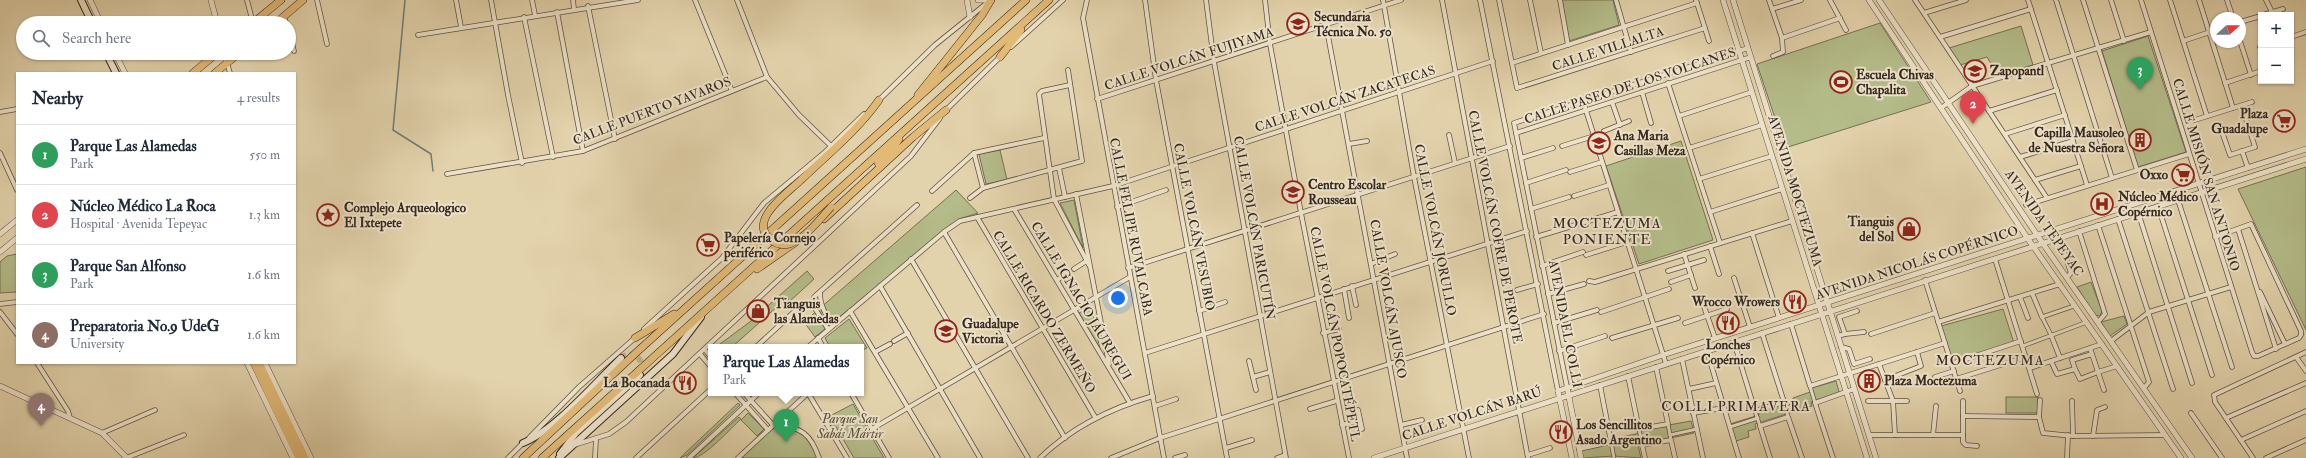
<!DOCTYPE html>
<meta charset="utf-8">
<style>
body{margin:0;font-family:"IM FELL Double Pica",serif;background:#f6f6f7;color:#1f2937}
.controls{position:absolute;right:12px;top:12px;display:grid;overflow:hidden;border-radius:0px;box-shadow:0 1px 3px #0004}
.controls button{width:36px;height:36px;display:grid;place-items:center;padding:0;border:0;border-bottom:1px solid #e0e1e3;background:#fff;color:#1f2937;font:20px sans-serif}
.compass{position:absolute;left:2210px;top:12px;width:36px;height:36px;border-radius:50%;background:#fff;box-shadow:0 1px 3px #0004;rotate:69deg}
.you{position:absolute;left:1118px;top:298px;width:14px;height:14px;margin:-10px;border:3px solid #fff;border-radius:50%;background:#1a73e8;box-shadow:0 0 0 6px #1a73e833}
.badge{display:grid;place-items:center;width:26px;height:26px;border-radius:50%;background:#8f2418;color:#fff;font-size:13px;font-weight:700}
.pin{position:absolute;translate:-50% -33px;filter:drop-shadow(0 1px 2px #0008)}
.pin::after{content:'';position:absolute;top:21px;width:14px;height:12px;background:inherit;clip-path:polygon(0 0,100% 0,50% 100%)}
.popup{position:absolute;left:708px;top:344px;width:156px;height:52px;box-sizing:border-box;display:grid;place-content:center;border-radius:0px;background:#fff;filter:drop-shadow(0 1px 3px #0005);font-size:13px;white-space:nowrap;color:#747a83}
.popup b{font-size:15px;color:#1f2937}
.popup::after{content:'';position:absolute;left:50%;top:100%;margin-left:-8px;border:8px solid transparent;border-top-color:#fff}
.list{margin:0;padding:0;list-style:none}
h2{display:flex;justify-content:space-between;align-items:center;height:52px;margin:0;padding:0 16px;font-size:17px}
h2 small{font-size:13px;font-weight:400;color:#747a83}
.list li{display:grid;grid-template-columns:26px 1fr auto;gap:12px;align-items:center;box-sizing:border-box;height:60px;padding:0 16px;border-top:1px solid #e0e1e3}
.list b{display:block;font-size:15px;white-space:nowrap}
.list p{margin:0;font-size:13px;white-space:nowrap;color:#747a83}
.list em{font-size:13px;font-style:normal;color:#747a83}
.icon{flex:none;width:22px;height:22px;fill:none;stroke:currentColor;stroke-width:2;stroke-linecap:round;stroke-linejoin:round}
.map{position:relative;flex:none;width:2306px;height:458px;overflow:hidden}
.search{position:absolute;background:#fff;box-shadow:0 1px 3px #0004;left:16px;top:16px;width:280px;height:44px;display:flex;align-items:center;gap:10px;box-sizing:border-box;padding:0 14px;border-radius:22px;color:#747a83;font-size:15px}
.panel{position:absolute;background:#fff;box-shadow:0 1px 3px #0004;left:16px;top:72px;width:280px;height:292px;border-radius:0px}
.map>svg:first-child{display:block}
</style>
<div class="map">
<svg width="2306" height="458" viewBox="0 0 2306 458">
<rect width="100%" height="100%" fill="#e3d3ac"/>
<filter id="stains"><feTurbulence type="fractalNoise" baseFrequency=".005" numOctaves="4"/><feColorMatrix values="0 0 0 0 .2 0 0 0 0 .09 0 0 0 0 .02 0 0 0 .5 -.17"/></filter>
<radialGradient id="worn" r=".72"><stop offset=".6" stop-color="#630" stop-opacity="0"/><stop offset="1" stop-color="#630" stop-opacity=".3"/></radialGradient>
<g fill="#b4bc89" stroke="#747254">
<path d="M1562,0h51l6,25 -50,16z"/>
<path d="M1880,23l51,79 -146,46 -28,-84z"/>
<path d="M2021,26l12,39 -35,10 -11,-18 -27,8 -11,-17z"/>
<path d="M2148,36l38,116 -48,15 -36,-116z"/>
<path d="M1681,141l32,99 -74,24 -33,-98z"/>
<path d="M1000,150l7,30 -21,4 -7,-30z"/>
<path d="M2306,167v163l-68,-141z"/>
<path d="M956,190l22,23 -19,6 -144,118 -11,-15z"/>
<path d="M1074,200l9,48 -23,-45z"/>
<path d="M17,254v38l-17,1v-31l7,-6z"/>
<path d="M807,271l7,8 -24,22 -3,-3 -55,49h-16l35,-26z"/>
<path d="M2091,282l11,29 -2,5 -5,-1 -18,-28z"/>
<path d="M1091,306l9,43 -21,-36z"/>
<path d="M2003,309l11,34 -61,20 -12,-37z"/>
<path d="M2124,316l3,8 -17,12 -9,-14z"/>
<path d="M849,319l18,29 -6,3v-4h-31l-5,-9z"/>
<path d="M1836,381l3,11 -28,10 1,4 -57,18 1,5 -8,2 1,6 -13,4 -6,-17 29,-9 -1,-4 28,-9 2,3 6,-2 -1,-5 20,-7 -1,-3z"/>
<rect x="2006" y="397" width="32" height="16"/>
<path d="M738,403l2,2 -53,50 -7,3z"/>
<path d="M853,404l31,54h-30l-18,-31 -3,2 -7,-11z"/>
<path d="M748,413l16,16 -7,7 -16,-16z"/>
<path d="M739,417l2,2c-9,8 -37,39 -48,39z"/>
<path d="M1691,421l3,12 -56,12 3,13 -27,-2 -31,2 -1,-8 30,-6 -1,-5 30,-6v-3z"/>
<path d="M777,425l28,9 13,24h-75l-1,-2z"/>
</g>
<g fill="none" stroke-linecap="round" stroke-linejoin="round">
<path stroke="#6f7d77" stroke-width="1.5" d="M405,0l-12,130 38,24 2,17"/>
<path stroke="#c0b190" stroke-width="6" stroke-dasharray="6 3" stroke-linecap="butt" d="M621,358c11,-8 22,-1 21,12"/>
<g stroke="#605342" stroke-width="4.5">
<g id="pedestrian">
<path d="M2051,335l-9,-18 32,-11"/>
<path d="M2023,346l64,-24"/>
<path d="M1810,386l5,17"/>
<path d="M1784,402l4,15"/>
<path d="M1755,411l5,15"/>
<path d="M1668,424l3,16"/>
<path d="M1730,427l28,-9"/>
<path d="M1639,429l3,16"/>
<path d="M1670,435l27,-6"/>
<path d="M1611,442l3,16"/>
</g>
</g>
<g stroke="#605342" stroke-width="5.5">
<g id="minor">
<path d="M247,0l6,23"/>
<path d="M317,0l10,44"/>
<path d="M456,0l5,27"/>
<path d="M491,0l17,95 14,68"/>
<path d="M532,0l3,15"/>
<path d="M573,0l1,9"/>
<path d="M695,0l37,91"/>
<path d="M737,0l30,77 32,38 32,31"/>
<path d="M1087,0l-4,18 81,440"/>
<path d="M1145,0l11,80 71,378"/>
<path d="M1206,0l8,62 72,396"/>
<path d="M1265,0l5,44 31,169 48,245"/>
<path d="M1383,0l31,177 55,281"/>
<path d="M1442,0l86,458"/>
<path d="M1480,0l78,391"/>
<path d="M1499,0l18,88 188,-60"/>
<path d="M1530,0l11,53"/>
<path d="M1560,0l8,45"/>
<path d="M1616,0l15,52"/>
<path d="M1696,0l13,41"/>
<path d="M1769,0l13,38 1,14 -10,4"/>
<path d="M1830,0l16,30"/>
<path d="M1915,0l132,198"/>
<path d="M2028,0l59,185"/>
<path d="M2056,0l56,178"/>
<path d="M2083,0l54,170"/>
<path d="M2111,0l13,41"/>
<path d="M2141,0l111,352 2,4h4l41,-18 2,-3v-4l-50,-107 -36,13"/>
<path d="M2170,0l37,116"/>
<path d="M2199,0l34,108"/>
<path d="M2227,0l6,18"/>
<path d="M2266,0l6,12"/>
<path d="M588,6l27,133"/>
<path d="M1772,9l29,-9"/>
<path d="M557,12l26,139"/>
<path d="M1924,13l42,-13"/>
<path d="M2263,15l20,-6"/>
<path d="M284,16l2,7"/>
<path d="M524,17l29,140"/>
<path d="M2240,22l21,-6"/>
<path d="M1326,25l81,433"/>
<path d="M289,33l5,18"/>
<path d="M418,35l220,-35"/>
<path d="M1940,37l91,-28"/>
<path d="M2291,37l15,-5"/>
<path d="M1782,38l58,-20"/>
<path d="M2183,41l33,-11"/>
<path d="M2240,41l11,34"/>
<path d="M1011,47l52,-47"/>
<path d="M2260,47l1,-1"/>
<path d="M227,63l3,10"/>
<path d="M1512,63l185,-60"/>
<path d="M1668,83l52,160"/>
<path d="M2225,83l36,-12"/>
<path d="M1070,85l-28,6 -3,3 15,105 35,66"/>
<path d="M1642,92l9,31"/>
<path d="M1097,99l304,-99"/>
<path d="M878,101l57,-56 52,-42"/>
<path d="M1583,101l83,263"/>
<path d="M1612,102l8,23"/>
<path d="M1941,108l31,-22 179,-54"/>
<path d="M945,111l55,-54"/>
<path d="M1989,111l68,-21"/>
<path d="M0,112l17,-3"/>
<path d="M1679,116l73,-24"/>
<path d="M2195,120l57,-18"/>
<path d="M2221,129l9,26 25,-8 -9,-28"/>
<path d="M1604,131l25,-10"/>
<path d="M1516,133l235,-76"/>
<path d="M2005,134l60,-19"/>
<path d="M1449,135l6,28"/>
<path d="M1349,144l18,-3"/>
<path d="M1562,146l32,-10"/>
<path d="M1689,148l73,-23"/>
<path d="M2242,151l6,17"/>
<path d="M0,153l17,37"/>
<path d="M974,153l9,35"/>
<path d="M2020,157l53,-16"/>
<path d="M1521,158l32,-10"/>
<path d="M1059,168l6,29"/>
<path d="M1570,172l32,-10"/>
<path d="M447,174l136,-23 184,-74"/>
<path d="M1699,179l73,-23"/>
<path d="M2035,180l46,-14"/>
<path d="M1526,183l40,-13"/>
<path d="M932,191l42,-38 70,-15"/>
<path d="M1076,194l33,170"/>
<path d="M1574,196l35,-11"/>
<path d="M970,198l13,-10 99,-27 -14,-91"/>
<path d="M2178,200l54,167"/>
<path d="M2026,205l163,-51"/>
<path d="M2158,206l54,169"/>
<path d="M1117,207l49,-17"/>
<path d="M1014,209l116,194"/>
<path d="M1531,209l38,-12"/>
<path d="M1710,212l72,-23"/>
<path d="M2138,212l54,171"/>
<path d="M977,217l118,200"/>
<path d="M2118,219l55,170"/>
<path d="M2098,225l51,157 -5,6"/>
<path d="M2238,229l38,120"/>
<path d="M2079,231l26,83 -7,8"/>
<path d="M944,232l121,206"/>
<path d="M1752,233l27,85"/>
<path d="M1536,237l82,-25"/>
<path d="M2059,237l12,36 -4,4"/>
<path d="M1710,246l9,28"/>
<path d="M1684,254l11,34"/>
<path d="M1586,255l41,-13"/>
<path d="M911,259l117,199"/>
<path d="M1995,259l42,135"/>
<path d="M1371,264l24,-10"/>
<path d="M1542,266l41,-14"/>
<path d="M1128,268l382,-122"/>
<path d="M1074,269l14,-9"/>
<path d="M1668,271l36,-11"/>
<path d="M1734,278l16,49"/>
<path d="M1057,280l12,-8"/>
<path d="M1925,280l35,111"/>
<path d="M1589,281l6,1 197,-61"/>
<path d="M1671,282l20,-7"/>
<path d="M880,286l100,172"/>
<path d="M1352,286l4,19"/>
<path d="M1344,289l5,29"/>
<path d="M1517,290l21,-6"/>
<path d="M2260,292l25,52"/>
<path d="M820,293c0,11 5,25 16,30"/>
<path d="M2032,293l10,24"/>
<path d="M1548,294l36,-10"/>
<path d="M2020,297l8,21"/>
<path d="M1701,298l14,40"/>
<path d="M0,304l17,-2"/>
<path d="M850,311l88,147"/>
<path d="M1199,311l26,-9"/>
<path d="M0,312l17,22"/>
<path d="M1601,312l68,-23"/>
<path d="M1938,322l122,-38"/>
<path d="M1554,323l43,-13"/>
<path d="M1685,323l42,-14"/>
<path d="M1791,324l19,62 135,-43"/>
<path d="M644,329l78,-71 42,-55 61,-51 39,-38"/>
<path d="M828,329l-14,-22v-10l103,-92"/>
<path d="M1323,333l16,-4"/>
<path d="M1845,334l19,-2"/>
<path d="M1871,334l64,-21"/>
<path d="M2051,335l9,23"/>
<path d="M1838,336l7,-2 -6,-17 18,-6"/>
<path d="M818,338l5,9"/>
<path d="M1612,338l66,-20"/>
<path d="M894,341l14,-8"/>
<path d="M2111,341l38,-29 82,-25"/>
<path d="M1734,342l21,69 29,-9 -22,-69"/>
<path d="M756,347l39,-36"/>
<path d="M808,347l136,-115 16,-11 153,-35 380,-125"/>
<path d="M1841,347l8,2 5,15 16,-5"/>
<path d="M705,350l6,7"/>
<path d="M1559,351l46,-15"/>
<path d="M1707,351l32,107"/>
<path d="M875,352l15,-8"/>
<path d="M1145,353l382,-122"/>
<path d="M700,354l11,13"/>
<path d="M2296,357l10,14"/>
<path d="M1682,359l21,99"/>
<path d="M1249,361l7,29"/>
<path d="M2051,361l6,13 18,-5 5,10 18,-7 -8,-24"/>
<path d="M37,363l31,48 2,7"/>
<path d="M1879,364l14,37 2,34"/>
<path d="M1951,364l70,-23"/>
<path d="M2030,368l72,-24"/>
<path d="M2075,369l-3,-9 20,-6"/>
<path d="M1628,376l11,53 29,-5 -12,-57"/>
<path d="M1253,377l17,-5"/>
<path d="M1935,377l19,-6"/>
<path d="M1956,379l70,-22"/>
<path d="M1885,380l36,-14 -4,-14"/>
<path d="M1567,387l-53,-264 234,-75"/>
<path d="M1689,389l27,-6"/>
<path d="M2104,390l-6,-18 19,-6"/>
<path d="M735,393l33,37"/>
<path d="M744,393l29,32"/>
<path d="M808,393l39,65"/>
<path d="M851,393l38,65"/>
<path d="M2040,400l-1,17 4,16 30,3 92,-1"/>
<path d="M1868,401h39"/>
<path d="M1963,401v41l3,3 11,1"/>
<path d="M2072,401l1,35"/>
<path d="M1155,406l21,-7"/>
<path d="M1310,409l26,-8"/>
<path d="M1358,410l4,19"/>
<path d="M1693,413l24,-4"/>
<path d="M2191,413l31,45"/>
<path d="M1963,416l76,1"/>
<path d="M2226,418l80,-35"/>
<path d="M776,422c26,8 34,10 43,36"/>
<path d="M1342,425l18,-5"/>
<path d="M1401,425l21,-5"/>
<path d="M872,429l258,-152"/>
<path d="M102,433l53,-23"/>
<path d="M1869,435h94"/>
<path d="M1933,435l3,-29"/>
<path d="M2093,436l4,-26 8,-3"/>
<path d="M529,438l50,-51 57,-50"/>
<path d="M2241,440l65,-29"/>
<path d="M574,445l35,-11 17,-12 285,-266 29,-38"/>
<path d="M1226,448l26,-8"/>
<path d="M1579,449l32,-7 -11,-57"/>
<path d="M1528,455l22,-7"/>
<path d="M126,458l58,-23"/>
<path d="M508,458l16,-16"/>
<path d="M595,458l1,-19"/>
<path d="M636,458l75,-69"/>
<path d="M689,458l70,-65"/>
<path d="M738,458l70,-65"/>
<path d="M1040,458c32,-31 71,-50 113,-62"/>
<path d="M1111,458l49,-20 384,-124"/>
<path d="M1175,458l10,-3"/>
<path d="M1277,458l8,-3"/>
<path d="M1645,458l-3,-13 29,-5 4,18"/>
<path d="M1770,458l-10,-32 28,-9 14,41"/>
<path d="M1833,458l-18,-55 39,-14"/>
<path d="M2067,458l1,-23"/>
<path d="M2253,458l-38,-56 -1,-7 92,-43"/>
<path d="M2266,458l40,-18"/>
</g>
</g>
<g stroke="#605342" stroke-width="6">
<g id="tertiary">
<path d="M90,0l11,23"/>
<path d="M211,0l6,23"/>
<path d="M967,0l3,17"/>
<path d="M978,0h13"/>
<path d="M1723,0l144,458"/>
<path d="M1733,0l143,458"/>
<path d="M1869,0l159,239 153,219"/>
<path d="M1879,0l158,235 155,223"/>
<path d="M115,53l10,20"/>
<path d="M224,53l3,10"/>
<path d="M0,234l17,-14"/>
<path d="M0,252l17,-14"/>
<path d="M247,363l46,95"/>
<path d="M265,363l46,95"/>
<path d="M0,386l102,47 25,25"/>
<path d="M1567,387l14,71"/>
<path d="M1558,391l105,-36 643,-206"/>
<path d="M1558,391l14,67"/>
<path d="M1374,458l932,-299"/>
</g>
</g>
<g stroke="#34281f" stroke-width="8">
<g id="secondary">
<path d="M81,0l11,23"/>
<path d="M106,53l10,20"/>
<path d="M523,443c31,-12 73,-61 98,-85"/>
<path d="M560,454l16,-21 64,-58"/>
<path d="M559,458l114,-104 28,-37"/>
</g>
</g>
<g stroke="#34281f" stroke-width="8">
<g id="primary">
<path d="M253,23l28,-23"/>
<path d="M276,23l27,-23"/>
<path d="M193,73l24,-20"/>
<path d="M215,73l24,-20"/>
<path d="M254,363l45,95"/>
<path d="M259,363l46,95"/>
</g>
</g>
<g stroke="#34281f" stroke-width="8">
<g id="trunk">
<path d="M1000,57l21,-27"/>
<path d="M918,95l64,-80 9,-15"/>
<path d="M878,163l14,-13 7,-11"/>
<path d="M802,179c26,-25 56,-49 77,-79"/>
<path d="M824,219l89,-82 33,-27"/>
<path d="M757,269l39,-27"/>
<path d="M635,338l39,-24"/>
<path d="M523,458l116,-108 387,-350"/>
<path d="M542,458l507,-458"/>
</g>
</g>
<use href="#pedestrian" stroke="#ede2c9" stroke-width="3"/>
<use href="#minor" stroke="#ede2c9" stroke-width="4"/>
<use href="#tertiary" stroke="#ede2c9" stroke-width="5"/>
<use href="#secondary" stroke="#ede2c9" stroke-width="6"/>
<use href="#primary" stroke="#e2ba76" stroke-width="7"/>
<use href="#trunk" stroke="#e2ba76" stroke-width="7"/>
<g stroke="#34281f" stroke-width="8" stroke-linecap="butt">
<path id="trunk-bridge" d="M802,179c-13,13 -57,42 -30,62 6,4 14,5 20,2 15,-7 28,-24 39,-36"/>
</g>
<use href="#trunk-bridge" stroke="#e2ba76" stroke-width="7"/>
</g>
<defs>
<g id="school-ring" transform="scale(1.15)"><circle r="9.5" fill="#ede2c9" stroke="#8f2418" stroke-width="1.5"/><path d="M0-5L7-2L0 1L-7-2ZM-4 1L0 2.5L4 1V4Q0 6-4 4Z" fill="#8f2418"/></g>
<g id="stadium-ring" transform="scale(1.15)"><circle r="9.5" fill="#ede2c9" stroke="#8f2418" stroke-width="1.5"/><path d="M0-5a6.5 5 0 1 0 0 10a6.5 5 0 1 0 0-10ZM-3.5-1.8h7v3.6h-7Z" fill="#8f2418"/></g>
<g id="supermarket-ring" transform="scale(1.15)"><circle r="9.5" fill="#ede2c9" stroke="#8f2418" stroke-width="1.5"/><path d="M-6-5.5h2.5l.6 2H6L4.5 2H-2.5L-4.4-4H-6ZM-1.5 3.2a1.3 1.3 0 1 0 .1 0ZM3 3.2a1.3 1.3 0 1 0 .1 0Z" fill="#8f2418"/></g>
<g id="building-ring" transform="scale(1.15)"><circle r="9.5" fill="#ede2c9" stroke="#8f2418" stroke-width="1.5"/><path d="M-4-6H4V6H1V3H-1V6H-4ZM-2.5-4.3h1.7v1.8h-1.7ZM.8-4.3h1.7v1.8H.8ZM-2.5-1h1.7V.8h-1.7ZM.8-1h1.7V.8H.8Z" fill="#8f2418"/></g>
<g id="hospital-ring" transform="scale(1.15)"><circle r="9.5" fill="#ede2c9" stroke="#8f2418" stroke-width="1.5"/><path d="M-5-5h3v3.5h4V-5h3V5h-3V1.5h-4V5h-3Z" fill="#8f2418"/></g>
<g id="sight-ring" transform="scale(1.15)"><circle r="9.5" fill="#ede2c9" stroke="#8f2418" stroke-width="1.5"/><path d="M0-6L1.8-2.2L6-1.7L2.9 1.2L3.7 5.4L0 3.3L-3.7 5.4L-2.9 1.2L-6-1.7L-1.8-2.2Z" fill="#8f2418"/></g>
<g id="shop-ring" transform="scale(1.15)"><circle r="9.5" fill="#ede2c9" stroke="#8f2418" stroke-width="1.5"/><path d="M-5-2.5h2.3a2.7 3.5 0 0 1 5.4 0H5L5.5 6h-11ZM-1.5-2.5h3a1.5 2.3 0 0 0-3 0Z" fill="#8f2418"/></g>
<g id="restaurant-ring" transform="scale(1.15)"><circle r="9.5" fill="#ede2c9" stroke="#8f2418" stroke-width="1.5"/><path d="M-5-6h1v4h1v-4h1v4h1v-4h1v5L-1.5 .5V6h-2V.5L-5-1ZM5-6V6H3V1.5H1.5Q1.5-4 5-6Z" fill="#8f2418"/></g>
</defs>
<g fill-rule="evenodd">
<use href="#school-ring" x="1298" y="24"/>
<use href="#school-ring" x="1975" y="71"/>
<use href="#stadium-ring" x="1841" y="82"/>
<use href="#supermarket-ring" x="2284" y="121"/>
<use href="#building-ring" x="2140" y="140"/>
<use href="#school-ring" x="1599" y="143"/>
<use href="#supermarket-ring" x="2183" y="175"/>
<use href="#school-ring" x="1293" y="192"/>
<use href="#hospital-ring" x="2102" y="204"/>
<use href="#sight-ring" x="328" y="215"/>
<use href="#shop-ring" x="1909" y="229"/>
<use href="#supermarket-ring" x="708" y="245"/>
<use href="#restaurant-ring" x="1795" y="302"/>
<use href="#shop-ring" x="758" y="311"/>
<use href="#restaurant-ring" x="1728" y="323"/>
<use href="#school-ring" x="946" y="331"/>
<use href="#building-ring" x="1869" y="381"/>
<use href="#restaurant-ring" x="685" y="383"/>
<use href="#restaurant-ring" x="1561" y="432"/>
</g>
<g text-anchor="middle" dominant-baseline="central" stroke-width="4" stroke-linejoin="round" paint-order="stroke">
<g font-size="13" font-weight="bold" fill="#34281f" stroke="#ede2c9" text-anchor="start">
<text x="1314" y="17">Secundaria<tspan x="1314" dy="15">Técnica No. 50</tspan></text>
<text x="1990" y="71">Zapopantl</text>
<text x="1856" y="75">Escuela Chivas<tspan x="1856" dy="15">Chapalita</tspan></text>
<text x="2268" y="114" text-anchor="end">Plaza<tspan x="2268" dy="15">Guadalupe</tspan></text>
<text x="2124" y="133" text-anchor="end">Capilla Mausoleo<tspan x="2124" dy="15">de Nuestra Señora</tspan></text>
<text x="1614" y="136">Ana Maria<tspan x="1614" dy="15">Casillas Meza</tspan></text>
<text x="2168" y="175" text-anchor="end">Oxxo</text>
<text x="1308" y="185">Centro Escolar<tspan x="1308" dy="15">Rousseau</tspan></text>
<text x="2118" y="197">Núcleo Médico<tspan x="2118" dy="15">Copérnico</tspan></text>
<text x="344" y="208">Complejo Arqueologico<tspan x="344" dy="15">El Ixtepete</tspan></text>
<text x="1894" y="222" text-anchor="end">Tianguis<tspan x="1894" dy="15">del Sol</tspan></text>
<text x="724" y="238">Papelería Cornejo<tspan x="724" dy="15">periférico</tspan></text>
<text x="1780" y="302" text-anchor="end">Wrocco Wrowers</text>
<text x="774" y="304">Tianguis<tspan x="774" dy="15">las Alamedas</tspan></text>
<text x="962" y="324">Guadalupe<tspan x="962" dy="15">Victoria</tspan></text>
<text x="1728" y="345" text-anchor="middle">Lonches<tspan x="1728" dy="15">Copérnico</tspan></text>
<text x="1884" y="381">Plaza Moctezuma</text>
<text x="670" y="383" text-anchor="end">La Bocanada</text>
<text x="1576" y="425">Los Sencillitos<tspan x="1576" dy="15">Asado Argentino</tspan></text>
</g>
<g font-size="13" fill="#34281f" stroke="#ede2c9">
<text transform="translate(1608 49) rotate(-18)">CALLE VILLALTA</text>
<text transform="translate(1189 59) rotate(-18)">CALLE VOLCÁN FUJIYAMA</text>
<text transform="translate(1630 86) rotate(-18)">CALLE PASEO DE LOS VOLCANES</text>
<text transform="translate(1345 99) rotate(-18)">CALLE VOLCÁN ZACATECAS</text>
<text transform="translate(652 111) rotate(-21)">CALLE PUERTO YAVAROS</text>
<text transform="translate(2206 175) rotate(73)">CALLE MISIÓN SAN ANTONIO</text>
<text transform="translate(1795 191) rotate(73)">AVENIDA MOCTEZUMA</text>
<text transform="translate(2044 223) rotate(55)">AVENIDA TEPEYAC</text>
<text transform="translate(1131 227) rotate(79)">CALLE FELIPE RUVALCABA</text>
<text transform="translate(1194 227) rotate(79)">CALLE VOLCÁN VESUBIO</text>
<text transform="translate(1495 227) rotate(79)">CALLE VOLCÁN COFRE DE PEROTE</text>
<text transform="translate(1254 228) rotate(80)">CALLE VOLCÁN PARICUTÍN</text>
<text transform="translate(1435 230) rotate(79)">CALLE VOLCÁN JORULLO</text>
<text transform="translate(1917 263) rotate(-18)">AVENIDA NICOLÁS COPÉRNICO</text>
<text transform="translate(1388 299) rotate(80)">CALLE VOLCÁN AJUSCO</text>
<text transform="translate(1081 301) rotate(59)">CALLE IGNACIO JÁUREGUI</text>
<text transform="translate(1044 312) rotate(59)">CALLE RICARDO ZERMEÑO</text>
<text transform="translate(1565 324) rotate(79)">AVENIDA EL COLLI</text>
<text transform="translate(1335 334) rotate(79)">CALLE VOLCÁN POPOCATÉPETL</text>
<text transform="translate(1472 414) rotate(-18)">CALLE VOLCÁN BARÚ</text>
</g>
<g font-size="13" font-style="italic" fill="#544d3a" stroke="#ede2c9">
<text x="850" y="419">Parque San<tspan x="850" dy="15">Sabás Mártir</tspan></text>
</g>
<g font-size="14" letter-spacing="1" fill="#34281f" stroke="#ede2c9">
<text x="1607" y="223">MOCTEZUMA<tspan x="1607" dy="16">PONIENTE</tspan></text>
<text x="1990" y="360">MOCTEZUMA</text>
<text x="1736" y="406">COLLI PRIMAVERA</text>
</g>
</g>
<rect width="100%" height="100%" filter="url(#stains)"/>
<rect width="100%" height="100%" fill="url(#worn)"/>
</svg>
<div class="controls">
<button>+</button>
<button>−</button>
</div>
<svg class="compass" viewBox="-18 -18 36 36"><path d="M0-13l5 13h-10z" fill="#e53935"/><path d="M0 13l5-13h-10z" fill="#747a83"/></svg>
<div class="you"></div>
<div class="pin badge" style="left:786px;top:442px;background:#2e9e5b">1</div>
<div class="popup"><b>Parque Las Alamedas</b>Park</div>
<div class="pin badge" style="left:1973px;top:124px;background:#e0444e">2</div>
<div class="pin badge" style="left:2140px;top:90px;background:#2e9e5b">3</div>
<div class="pin badge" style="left:41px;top:426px;background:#8d6e63">4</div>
<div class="search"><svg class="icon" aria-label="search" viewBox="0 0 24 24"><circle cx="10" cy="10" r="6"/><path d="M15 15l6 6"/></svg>Search here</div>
<section class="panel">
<h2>Nearby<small>4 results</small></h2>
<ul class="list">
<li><span class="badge" style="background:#2e9e5b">1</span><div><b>Parque Las Alamedas</b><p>Park</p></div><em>550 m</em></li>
<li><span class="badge" style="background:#e0444e">2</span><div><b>Núcleo Médico La Roca</b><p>Hospital · Avenida Tepeyac</p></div><em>1.3 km</em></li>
<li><span class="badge" style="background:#2e9e5b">3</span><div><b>Parque San Alfonso</b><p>Park</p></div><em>1.6 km</em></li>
<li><span class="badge" style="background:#8d6e63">4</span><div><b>Preparatoria No.9 UdeG</b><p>University</p></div><em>1.6 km</em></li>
</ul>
</section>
</div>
